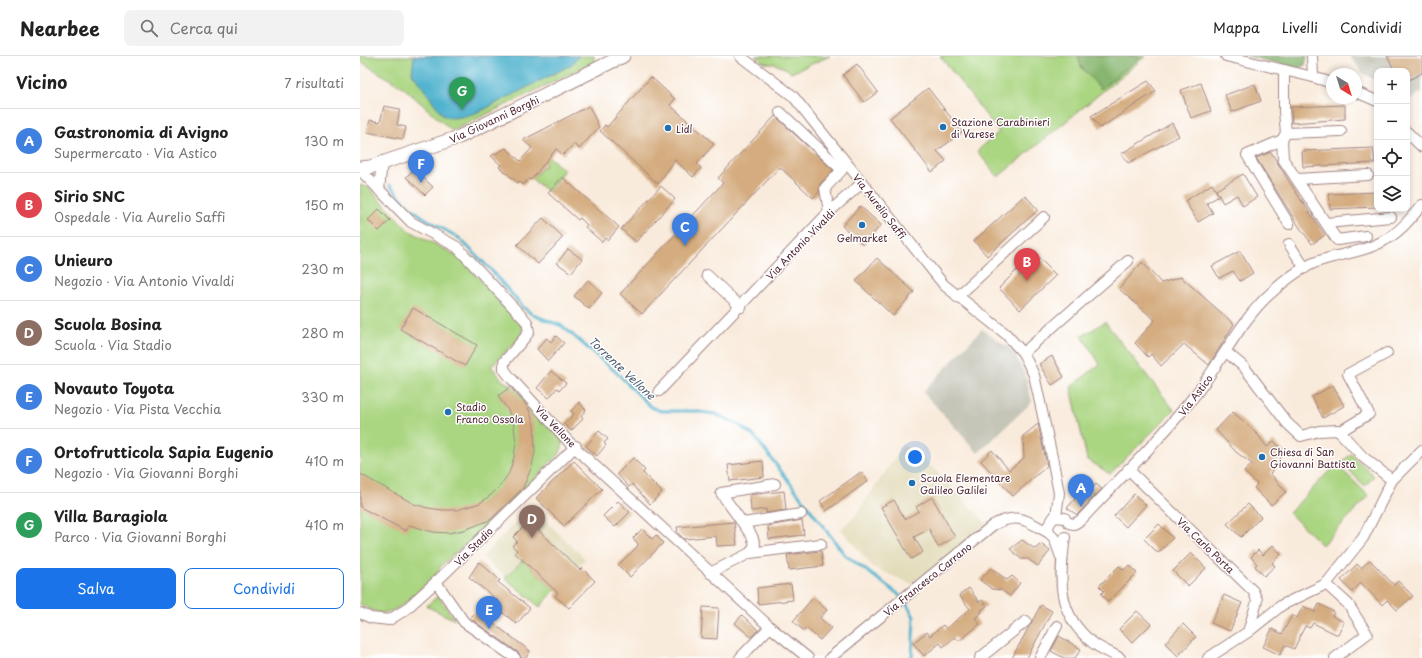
<!DOCTYPE html>
<html lang="it">
<meta charset="utf-8">
<style>
body{margin:0;font-family:"Playpen Sans",sans-serif;background:#f2f2f2;color:#222}
.controls{position:absolute;right:12px;top:12px;display:grid;overflow:hidden;border-radius:8px;box-shadow:0 2px 6px #0003}
.controls button{width:36px;height:36px;display:grid;place-items:center;padding:0;border:0;border-bottom:1px solid #e0e0e0;background:#fff;color:#222;font:20px sans-serif}
.compass{position:absolute;left:966px;top:12px;width:36px;height:36px;border-radius:50%;background:#fff;box-shadow:0 2px 6px #0003;rotate:142deg}
.you{position:absolute;left:555px;top:401px;width:14px;height:14px;margin:-10px;border:3px solid #fff;border-radius:50%;background:#1a73e8;box-shadow:0 0 0 6px #1a73e833}
.badge{display:grid;place-items:center;width:26px;height:26px;border-radius:50%;background:#1a73e8;color:#fff;font-size:13px;font-weight:700}
.pin{position:absolute;translate:-50% -33px;filter:drop-shadow(0 1px 2px #0008)}
.pin::after{content:'';position:absolute;top:21px;width:14px;height:12px;background:inherit;clip-path:polygon(0 0,100% 0,50% 100%)}
.list{margin:0;padding:0;list-style:none}
h2{display:flex;justify-content:space-between;align-items:center;height:52px;margin:0;padding:0 16px;font-size:17px}
h2 small{font-size:13px;font-weight:400;color:#767676}
.list li{display:grid;grid-template-columns:26px 1fr auto;gap:12px;align-items:center;box-sizing:border-box;height:64px;padding:0 16px;border-top:1px solid #e0e0e0}
.list b{display:block;font-size:15px;white-space:nowrap}
.list p{margin:0;font-size:13px;white-space:nowrap;color:#767676}
.list em{font-size:13px;font-style:normal;color:#767676}
.actions{display:flex;gap:8px;padding:12px 16px}
.actions a{flex:1;padding:9px 0;border:1px solid #1a73e8;border-radius:8px;text-align:center;font-size:14px;color:#1a73e8}
.actions .main{background:#1a73e8;color:#fff}
.icon{flex:none;width:22px;height:22px;fill:none;stroke:currentColor;stroke-width:2;stroke-linecap:round;stroke-linejoin:round}
.map{position:relative;flex:none;width:1062px;height:602px;overflow:hidden}
header{display:flex;align-items:center;gap:24px;box-sizing:border-box;height:56px;padding:0 20px;background:#fff;border-bottom:1px solid #e0e0e0}
header strong{font-size:19px}
nav{display:flex;gap:22px;margin-inline-start:auto;font-size:14px}
.search{width:280px;height:36px;background:#f2f2f2;display:flex;align-items:center;gap:10px;box-sizing:border-box;padding:0 14px;border-radius:8px;color:#767676;font-size:15px}
main{display:flex}
aside{flex:1;background:#fff}
.map>svg:first-child{display:block}
</style>
<header>
<strong>Nearbee</strong>
<div class="search"><svg class="icon" aria-label="search" viewBox="0 0 24 24"><circle cx="10" cy="10" r="6"/><path d="M15 15l6 6"/></svg>Cerca qui</div>
<nav><a>Mappa</a><a>Livelli</a><a>Condividi</a></nav>
</header>
<main>
<aside>
<h2>Vicino<small>7 risultati</small></h2>
<ul class="list">
<li><span class="badge" style="background:#3f7fe0">A</span><div><b>Gastronomia di Avigno</b><p>Supermercato · Via Astico</p></div><em>130 m</em></li>
<li><span class="badge" style="background:#e0444e">B</span><div><b>Sirio SNC</b><p>Ospedale · Via Aurelio Saffi</p></div><em>150 m</em></li>
<li><span class="badge" style="background:#3f7fe0">C</span><div><b>Unieuro</b><p>Negozio · Via Antonio Vivaldi</p></div><em>230 m</em></li>
<li><span class="badge" style="background:#8d6e63">D</span><div><b>Scuola Bosina</b><p>Scuola · Via Stadio</p></div><em>280 m</em></li>
<li><span class="badge" style="background:#3f7fe0">E</span><div><b>Novauto Toyota</b><p>Negozio · Via Pista Vecchia</p></div><em>330 m</em></li>
<li><span class="badge" style="background:#3f7fe0">F</span><div><b>Ortofrutticola Sapia Eugenio</b><p>Negozio · Via Giovanni Borghi</p></div><em>410 m</em></li>
<li><span class="badge" style="background:#2e9e5b">G</span><div><b>Villa Baragiola</b><p>Parco · Via Giovanni Borghi</p></div><em>410 m</em></li>
</ul>
<div class="actions"><a class="main">Salva</a><a>Condividi</a></div>
</aside>
<div class="map">
<svg width="1062" height="602" viewBox="0 0 1062 602">
<rect width="100%" height="100%" fill="#fff"/>
<filter id="ink" filterUnits="userSpaceOnUse"><feTurbulence type="fractalNoise" baseFrequency=".025" numOctaves="2"/><feDisplacementMap in="SourceGraphic" scale="8" xChannelSelector="R" yChannelSelector="G"/><feConvolveMatrix kernelMatrix="1 2 1 2 8 2 1 2 1" color-interpolation-filters="sRGB"/></filter>
<filter id="wash" filterUnits="userSpaceOnUse"><feTurbulence type="fractalNoise" baseFrequency=".012" numOctaves="4" result="noise"/><feDisplacementMap in="SourceGraphic" scale="16" xChannelSelector="R" yChannelSelector="G"/><feGaussianBlur stdDeviation="0.9" result="paint"/><feColorMatrix in="noise" values="0 0 0 0 0 0 0 0 0 0 0 0 0 0 0 0 0 1.4 0 .05"/><feComposite in="paint" operator="in"/></filter>
<g filter="url(#wash)">
<rect width="100%" height="100%" fill="#f9ebdc"/>
<g fill="#e2dcba">
<path d="M543,390l12,4 72,74 -76,60 -38,-17 -32,-38 14,-13z"/>
<path d="M171,451l54,52 -45,48 -58,-50z"/>
</g>
<g fill="#c5c5b8">
<path d="M989,0h73v36l-15,10v-31h-30v10l-13,-7z"/>
<path d="M622,273l31,22 13,25 6,26 -54,51 -55,-61z"/>
</g>
<g fill="#aad581" stroke="#7a7a56">
<path d="M0,0h234v6l-142,69 -48,-43 -44,-27z"/>
<path d="M395,0h75l-39,17 -4,-4 -12,-5 -11,-1z"/>
<path d="M580,0h206l-148,121 -21,-26 22,-19z"/>
<path d="M189,101l15,13 -16,22 -16,-13 14,-15 -2,-2z"/>
<path d="M0,129l9,3 39,42 51,27 59,62 5,11 -2,7 -30,29 12,15 8,4 50,53 2,6 -3,9 -91,91h-4l-24,22 -4,7c-11,10 -38,41 -54,40 -8,0 -16,-5 -23,-9z"/>
<path d="M745,266l69,88 -64,64 -23,-15 -16,-72 29,-23 -18,-28z"/>
<path d="M991,398l23,22 -9,10 -24,-23z"/>
<path d="M976,408l33,32 -47,49 -33,-32z"/>
<path d="M163,504l32,30 -15,17 -35,-29z"/>
<path d="M78,540l17,24 -29,-14z"/>
</g>
<g fill="#87b66f" stroke="#686a4d">
<path d="M718,0h64l-41,33 -20,-22z"/>
<path d="M886,0h61l-2,9 -6,3z"/>
</g>
<path fill="#4fb2ce" stroke="#4c687c" d="M54,0h165l-8,9 -88,45c-10,4 -31,12 -40,5l-31,-42z"/>
<g fill="none" stroke-linecap="round" stroke-linejoin="round">
<path stroke="#4fb2ce" stroke-width="3" d="M30,129l18,21 15,11 36,21 32,32 32,37 10,8 29,11 54,46 35,35 10,4h31l23,3 23,10 17,13 90,118 52,38 11,13 6,11 -2,41"/>
</g>
<g id="blocks">
<g fill="#d4ac7f">
<path d="M1027,0h35v17l-15,8v-10h-12z"/>
<path d="M497,8l21,28 -14,10 -21,-27z"/>
<path d="M291,21l24,22 -5,6 44,39 -17,20 4,4 -8,9 -18,-17 -17,24 -58,-53 5,-6 2,2z"/>
<path d="M788,25l8,10 -56,37 -9,-12z"/>
<path d="M841,27l10,28 -20,7 -10,-28z"/>
<path d="M895,28l6,17 -29,11 -7,-17z"/>
<path d="M568,32l34,44 -25,19 9,10 -14,11 -42,-54z"/>
<path d="M985,49v14l-53,4 -1,-16z"/>
<path d="M24,50l16,3 -3,16 9,2 -3,12 -36,-7 3,-12 10,2z"/>
<path d="M229,50l10,21 -20,22 -5,-5 -11,11 -7,-6 -25,31 -2,-1 -6,6 -4,-4 -1,2 -19,-16 2,-2 -10,-9 15,-8 14,13 12,-13 -9,-8z"/>
<path d="M415,60l58,54 -13,14 -1,8 -6,6 -33,-31 -138,147 -22,-20 103,-111 -5,-5z"/>
<path d="M812,67l7,13 -51,27 -7,-9z"/>
<path d="M1013,92l2,15 -72,4 -1,-16z"/>
<path d="M911,96l24,39 30,44 -13,9 -12,-16 -44,-70z"/>
<path d="M54,113l19,18 -8,8 -19,-18z"/>
<path d="M883,118l14,23 -14,9 -6,-11 -14,8 -4,-7 -12,7 6,10 -15,9 -13,-21 27,-17 7,12 -3,-6z"/>
<path d="M202,121l57,50 -11,13 -3,-2 -3,4 -17,-15 2,-2 -7,-7 -2,2 -30,-27z"/>
<path d="M301,130l14,13 -39,43 -15,-13z"/>
<path d="M1017,136v15l-47,2 -1,-15z"/>
<path d="M665,139l13,15 -51,46 -13,-15z"/>
<path d="M500,150l21,19 -18,20 -21,-19z"/>
<path d="M19,153l11,11 -11,11 -11,-11z"/>
<path d="M183,162l20,19 -25,27 -21,-19z"/>
<path d="M208,193l14,10 -11,14 -14,-10z"/>
<path d="M880,195l13,22 -13,8 -7,-10 -14,7 -7,-12z"/>
<path d="M674,197l22,22 -36,35 -21,-22z"/>
<path d="M517,202l37,34 -21,24 -37,-35z"/>
<path d="M782,206l19,21 20,-6 53,47 -25,41 -25,-21 -23,22 -10,-12 -3,3 -13,-14 20,-23 -36,-31z"/>
<path d="M228,224l14,13 -13,16 -15,-13z"/>
<path d="M53,252l64,37 -12,21 -65,-37z"/>
<path d="M196,280l8,7 -16,18 -11,-12 10,-11 4,4z"/>
<path d="M692,300l12,21 -12,8 -13,-21z"/>
<path d="M191,315l15,12 -6,7 -3,-2 -8,10 -12,-10z"/>
<path d="M973,329l11,21 -21,12 -11,-21z"/>
<path d="M150,331l17,19 3,6 4,13 1,27 -3,14 -9,22 -33,32 -26,10 -16,3 -15,-1 -24,-7 -3,6 -46,-24v-33l54,30 14,4 15,2h14l23,-7 11,-8 9,-9 9,-13 5,-16 2,-14 -2,-17 -6,-16 -10,-14z"/>
<path d="M219,346l7,8 -5,6 2,3 -12,12 -7,-7 10,-10 -3,-3z"/>
<path d="M873,356l25,23 9,12 7,-6 11,12 -9,9v6l-6,5 16,19 -15,13 -17,-17 3,-4 -13,-12 8,-8 -16,-12 -20,-22z"/>
<path d="M678,368l9,42 -34,30 -32,-35 11,-11 17,20 15,-12 -1,-22z"/>
<path d="M239,375l9,8 -4,4 2,2 -9,11 -11,-10z"/>
<path d="M273,402l12,12 -2,3 19,19 -12,12 -18,-20 -3,3 -12,-13z"/>
<path d="M214,405l28,28 -38,37 -28,-28z"/>
<path d="M403,405l1,16 -34,4 -2,-16z"/>
<path d="M501,416l7,9 -42,30 -6,-10z"/>
<path d="M736,428l6,5 -25,26 -10,-7 13,-15 5,4z"/>
<path d="M424,435l2,19 -20,3v-4l-15,2 -1,-16z"/>
<path d="M774,438l12,11 -20,22 -12,-11z"/>
<path d="M572,441l23,40 -17,10 -9,-18 -15,8 9,15 -12,7 -30,-52 13,-7 11,19 14,-8 -3,-4z"/>
<path d="M258,445l12,11 -15,15 -12,-11z"/>
<path d="M888,448l13,13 -20,20 -14,-13z"/>
<path d="M442,464l2,15 -35,4 -1,-13z"/>
<path d="M169,465l51,49 2,-2 13,13 -26,27 -14,-12 3,-3 -43,-40 2,-3 -5,-4 5,-5 -4,-4z"/>
<path d="M374,466l3,23 -20,1 -1,-10 -32,3 -6,-6 -1,-6z"/>
<path d="M799,468l14,14 -15,15 -14,-14z"/>
<path d="M282,473l10,10 4,-4 7,8 -33,34 -12,-12 19,-18 1,-3 -5,-6z"/>
<path d="M662,484l13,9 6,-5 9,7 -12,15 -10,-7h-7l-11,-10z"/>
<path d="M913,489l8,9 -9,9 3,3 -11,10 -9,-10 2,-2 -6,-7 7,-7 5,5z"/>
<path d="M461,495l2,15 -34,4 -2,-15z"/>
<path d="M831,497l15,15 -18,18 -15,-15z"/>
<path d="M1010,504l24,25 4,-4 15,15 -16,14 -10,-10 -5,5 -21,-22 -9,9 -11,-12 16,-16 4,4z"/>
<path d="M119,506l21,18 -2,2 32,26 -13,16 -24,-19 4,-5 -28,-23z"/>
<path d="M769,509l8,8 -29,29 -7,-8 3,-3 -5,-5 20,-20 5,4z"/>
<path d="M631,512l16,12 5,-4 8,7 -10,13 -9,-6 -9,-1 -12,-9z"/>
<path d="M431,528l2,16 -35,4 -1,-16z"/>
<path d="M609,532l10,14 3,-2 5,6 -6,4 1,2 -7,6 5,6 -21,17 -4,-4 -12,10 -3,-4 -16,13 -11,-13 14,-11 3,4 13,-11 3,4 24,-20 -11,-14z"/>
<path d="M864,539l18,8 -12,28 -19,-8z"/>
<path d="M453,542l14,12 -7,8 11,10 -11,12 -14,-12 -2,3 -11,-10z"/>
<path d="M959,548l15,8 -2,4 12,6 -6,13 -25,-12 -3,5 -5,-2 -11,23 -9,-4 -5,10 -17,-8 9,-18 10,5 10,-19 5,3 6,-12 12,6z"/>
<path d="M681,549l11,6 -25,47h-15z"/>
<path d="M343,551l16,1 -2,31 -16,-1z"/>
<path d="M117,555l53,40 -4,7h-5l-2,-5 -49,-35z"/>
<path d="M777,555l14,13 -19,19 -13,-14z"/>
<path d="M382,559l16,15 -7,7 -16,-14z"/>
<path d="M823,568l13,13 -18,19 -13,-13z"/>
<path d="M699,580l22,13 -6,9h-11l-13,-7z"/>
</g>
</g>
</g>
<g filter="url(#ink)">
<use href="#blocks" fill-opacity="0" stroke="#a28584" stroke-width="1"/>
<g fill="none" stroke-linecap="round" stroke-linejoin="round">
<g stroke="#a28584" stroke-width="12">
<g id="minor">
<path d="M380,0l53,40 151,189 62,49 17,19 11,22 18,82 7,36 -3,24"/>
<path d="M866,0l87,21"/>
<path d="M952,0l1,21 19,6"/>
<path d="M924,14v41l2,22 -4,7 1,19 54,81 29,-4"/>
<path d="M996,36l21,9"/>
<path d="M420,56l62,58 -17,18 4,24"/>
<path d="M1047,76l15,15"/>
<path d="M926,77l55,-2"/>
<path d="M922,84l-35,15 42,69"/>
<path d="M0,114l51,52 46,25 70,75 2,10 -3,4 -22,26v7l6,8 60,66 200,184 38,31"/>
<path d="M937,123l71,-4"/>
<path d="M19,134l3,-28"/>
<path d="M966,167l65,-6"/>
<path d="M929,188l16,24"/>
<path d="M347,219l34,32"/>
<path d="M597,241l87,-80"/>
<path d="M866,296l18,15 43,56 14,13 18,-5 19,-1 25,27 29,23"/>
<path d="M663,297l105,-92"/>
<path d="M299,335l170,-179 33,-29"/>
<path d="M979,376l30,-18 -21,-40 39,-21"/>
<path d="M768,413l125,122 4,9 -1,5 -8,27"/>
<path d="M383,467l58,-9"/>
<path d="M709,467l5,1 7,-4c38,-41 80,-81 114,-125 25,-31 47,-77 76,-102 13,-12 31,-26 48,-32 21,-7 46,-9 66,-21 15,-8 26,-22 37,-35"/>
<path d="M705,481c-6,41 -9,77 28,106 8,6 18,10 27,15"/>
<path d="M390,497l71,-9"/>
<path d="M701,501l-7,-19 -5,-5 -1,-7 6,-9 11,1"/>
<path d="M350,517l40,-20 5,-8 -3,-9 -31,-43 54,-9"/>
<path d="M76,526l28,40 51,36"/>
<path d="M966,528l22,20 19,30 -32,24"/>
<path d="M0,557l11,5 18,2 16,-10 31,-28 140,-136"/>
<path d="M380,602l30,-31"/>
<path d="M470,602l163,-133c25,-13 33,-5 56,8"/>
<path d="M620,602l46,-37"/>
<path d="M680,602l17,-32"/>
<path d="M848,602l40,-26 34,-27 44,-21 37,-46 29,-58 30,-30"/>
</g>
</g>
<g stroke="#a28584" stroke-width="15">
<path id="major" d="M0,112l10,-1 89,-30 164,-81"/>
</g>
<use href="#minor" stroke="#fff" stroke-width="10"/>
<use href="#major" stroke="#fff" stroke-width="13"/>
</g>
</g>
<g fill="#1f6fb2" stroke="#fff" stroke-width="1.5">
<circle cx="583" cy="71" r="4"/>
<circle cx="308" cy="72" r="4"/>
<circle cx="502" cy="169" r="4"/>
<circle cx="88" cy="356" r="4"/>
<circle cx="902" cy="401" r="4"/>
<circle cx="552" cy="427" r="4"/>
</g>
<g text-anchor="middle" dominant-baseline="central" stroke-width="3" stroke-linejoin="round" paint-order="stroke">
<g font-size="10" fill="#4a1f2b" stroke="#fff">
<text transform="translate(134 63) rotate(-25)">Via Giovanni Borghi</text>
<text transform="translate(520 150) rotate(52)">Via Aurelio Saffi</text>
<text transform="translate(440 188) rotate(-46)">Via Antonio Vivaldi</text>
<text transform="translate(835 339) rotate(-53)">Via Astico</text>
<text transform="translate(196 370) rotate(46)">Via Vellone</text>
<text transform="translate(846 489) rotate(44)">Via Carlo Porta</text>
<text transform="translate(113 490) rotate(-45)">Via Stadio</text>
<text transform="translate(567 523) rotate(-39)">Via Francesco Carrano</text>
</g>
<g font-size="10" fill="#4a1f2b" stroke="#fff" text-anchor="start">
<text x="591" y="65">Stazione Carabinieri<tspan x="591" dy="12">di Varese</tspan></text>
<text x="316" y="72">Lidl</text>
<text x="502" y="181" text-anchor="middle">Gelmarket</text>
<text x="96" y="350">Stadio<tspan x="96" dy="12">Franco Ossola</tspan></text>
<text x="910" y="395">Chiesa di San<tspan x="910" dy="12">Giovanni Battista</tspan></text>
<text x="560" y="421">Scuola Elementare<tspan x="560" dy="12">Galileo Galilei</tspan></text>
</g>
<g font-size="11" font-style="italic" fill="#4c5a6c" stroke="#fff">
<text transform="translate(262 312) rotate(43)">Torrente Vellone</text>
</g>
</g>
</svg>
<div class="controls">
<button>+</button>
<button>−</button>
<button><svg class="icon" aria-label="locate" viewBox="0 0 24 24"><circle cx="12" cy="12" r="6"/><path d="M12 2v4M12 18v4M2 12h4M18 12h4"/></svg></button>
<button><svg class="icon" aria-label="layers" viewBox="0 0 24 24"><path d="M12 4l9 5-9 5-9-5zM3 14l9 5 9-5"/></svg></button>
</div>
<svg class="compass" viewBox="-18 -18 36 36"><path d="M0-13l5 13h-10z" fill="#e53935"/><path d="M0 13l5-13h-10z" fill="#767676"/></svg>
<div class="you"></div>
<div class="pin badge" style="left:721px;top:451px;background:#3f7fe0">A</div>
<div class="pin badge" style="left:667px;top:225px;background:#e0444e">B</div>
<div class="pin badge" style="left:325px;top:190px;background:#3f7fe0">C</div>
<div class="pin badge" style="left:172px;top:482px;background:#8d6e63">D</div>
<div class="pin badge" style="left:129px;top:573px;background:#3f7fe0">E</div>
<div class="pin badge" style="left:61px;top:127px;background:#3f7fe0">F</div>
<div class="pin badge" style="left:102px;top:54px;background:#2e9e5b">G</div>
</div>
</main>
